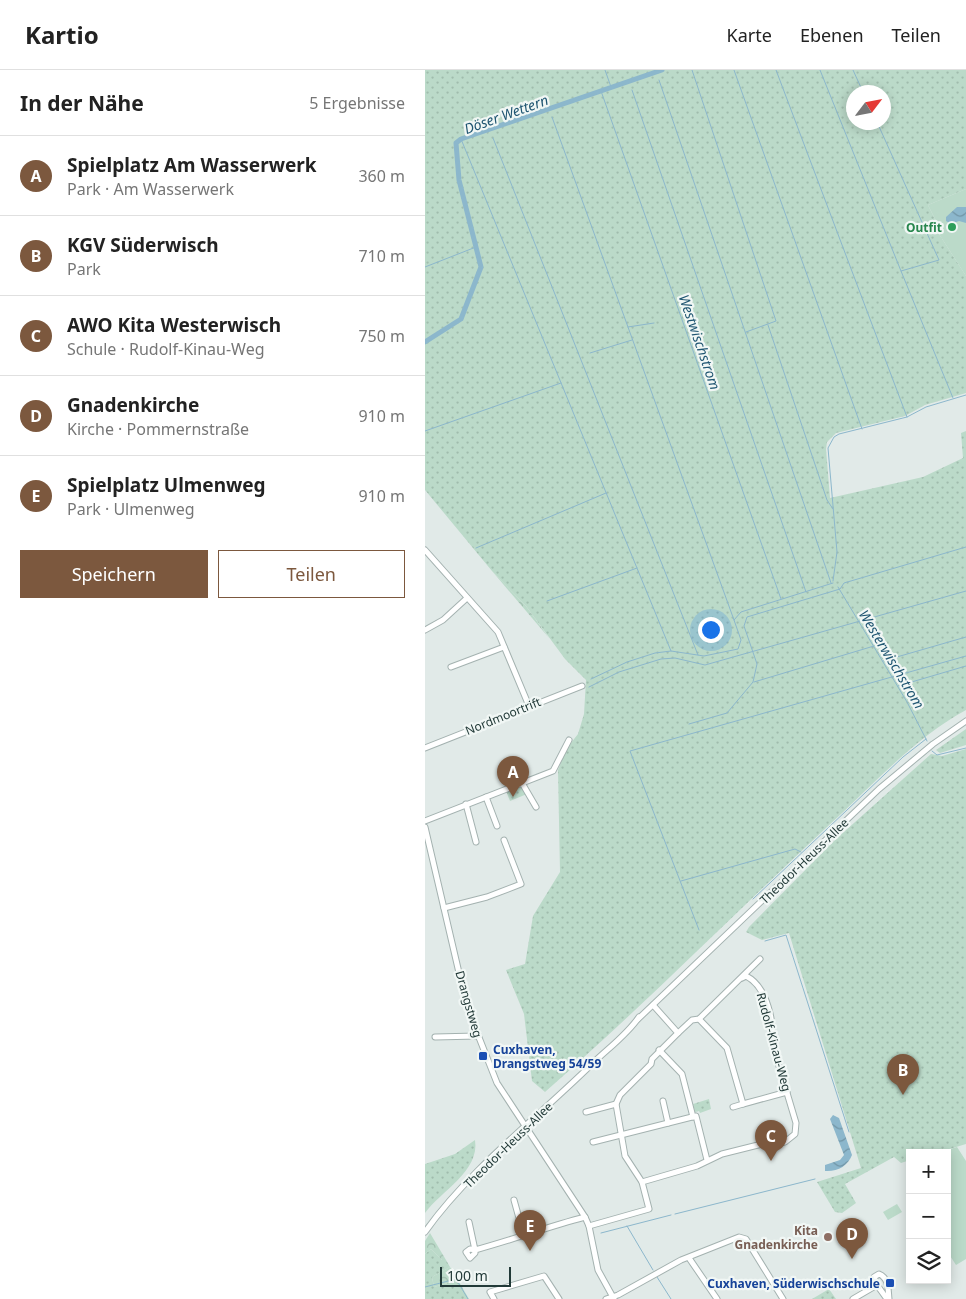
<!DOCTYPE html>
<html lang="de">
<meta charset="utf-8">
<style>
body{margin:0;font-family:"Noto Sans",sans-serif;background:#f2f2f2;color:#222}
.controls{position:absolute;right:15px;bottom:15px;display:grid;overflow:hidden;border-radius:0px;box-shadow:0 2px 12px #0003}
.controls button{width:45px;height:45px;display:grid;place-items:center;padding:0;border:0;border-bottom:1px solid #e0e0e0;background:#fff;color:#222;font:25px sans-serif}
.compass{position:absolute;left:421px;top:15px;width:45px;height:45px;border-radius:50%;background:#fff;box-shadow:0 2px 12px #0003;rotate:58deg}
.scale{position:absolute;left:15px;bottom:12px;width:71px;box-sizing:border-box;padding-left:5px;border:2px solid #223a38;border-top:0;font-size:14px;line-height:18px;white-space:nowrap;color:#223a38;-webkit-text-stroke:4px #f1f7f5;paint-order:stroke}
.you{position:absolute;left:285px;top:559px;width:18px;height:18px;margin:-12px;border:4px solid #fff;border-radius:50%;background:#1a73e8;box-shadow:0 0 0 8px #1a73e833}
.badge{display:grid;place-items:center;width:32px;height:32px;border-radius:50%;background:#7c583e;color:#fff;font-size:16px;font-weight:700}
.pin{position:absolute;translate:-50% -41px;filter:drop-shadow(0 1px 2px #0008)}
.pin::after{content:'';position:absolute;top:26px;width:18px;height:15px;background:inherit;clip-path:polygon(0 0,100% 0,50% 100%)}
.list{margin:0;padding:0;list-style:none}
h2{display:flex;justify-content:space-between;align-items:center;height:65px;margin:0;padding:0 20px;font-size:21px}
h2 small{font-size:16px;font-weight:400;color:#767676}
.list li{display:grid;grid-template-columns:32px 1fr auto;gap:15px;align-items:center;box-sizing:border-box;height:80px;padding:0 20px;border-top:1px solid #e0e0e0}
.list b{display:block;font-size:19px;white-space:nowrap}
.list p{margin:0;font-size:16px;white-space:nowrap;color:#767676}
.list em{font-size:16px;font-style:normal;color:#767676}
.actions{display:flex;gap:10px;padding:15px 20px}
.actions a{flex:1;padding:11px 0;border:1px solid #7c583e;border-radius:0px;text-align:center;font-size:18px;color:#7c583e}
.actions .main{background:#7c583e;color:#fff}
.icon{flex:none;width:28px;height:28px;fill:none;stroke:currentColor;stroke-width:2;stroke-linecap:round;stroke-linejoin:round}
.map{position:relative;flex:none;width:541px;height:1229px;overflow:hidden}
header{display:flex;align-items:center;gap:30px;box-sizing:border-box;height:70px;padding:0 25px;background:#fff;border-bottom:1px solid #e0e0e0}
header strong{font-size:24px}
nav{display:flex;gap:28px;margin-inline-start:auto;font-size:18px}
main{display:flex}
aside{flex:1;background:#fff}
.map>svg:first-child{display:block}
</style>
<header>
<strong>Kartio</strong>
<nav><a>Karte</a><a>Ebenen</a><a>Teilen</a></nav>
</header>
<main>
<aside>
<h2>In der Nähe<small>5 Ergebnisse</small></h2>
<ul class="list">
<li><span class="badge">A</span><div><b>Spielplatz Am Wasserwerk</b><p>Park · Am Wasserwerk</p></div><em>360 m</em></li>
<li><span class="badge">B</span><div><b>KGV Süderwisch</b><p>Park</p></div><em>710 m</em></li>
<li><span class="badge">C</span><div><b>AWO Kita Westerwisch</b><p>Schule · Rudolf-Kinau-Weg</p></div><em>750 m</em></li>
<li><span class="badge">D</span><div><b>Gnadenkirche</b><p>Kirche · Pommernstraße</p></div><em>910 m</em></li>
<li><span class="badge">E</span><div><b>Spielplatz Ulmenweg</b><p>Park · Ulmenweg</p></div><em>910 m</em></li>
</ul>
<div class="actions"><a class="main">Speichern</a><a>Teilen</a></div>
</aside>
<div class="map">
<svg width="541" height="1229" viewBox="0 0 541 1229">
<defs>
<pattern id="green-dots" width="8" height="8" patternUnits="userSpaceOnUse" patternTransform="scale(1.25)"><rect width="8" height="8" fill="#bbdac9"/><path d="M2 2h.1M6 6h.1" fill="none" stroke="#a0bcad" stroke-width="1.8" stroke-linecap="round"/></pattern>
<pattern id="forest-crowns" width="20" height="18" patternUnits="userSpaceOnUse" patternTransform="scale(1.25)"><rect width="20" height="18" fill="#bbdac9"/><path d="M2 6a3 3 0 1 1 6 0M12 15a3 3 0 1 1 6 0" fill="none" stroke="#a0bcad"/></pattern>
<pattern id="water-waves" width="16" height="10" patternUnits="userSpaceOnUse" patternTransform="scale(1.25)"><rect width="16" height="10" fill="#8cb7cc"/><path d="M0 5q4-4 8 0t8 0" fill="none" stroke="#7296a7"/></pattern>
</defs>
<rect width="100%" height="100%" fill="#e1eae8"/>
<g fill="url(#green-dots)" fill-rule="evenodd">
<path d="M0,0h541v119l-38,16 7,14 4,15 27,42v117l-41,12 -20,11 -69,17 -9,9 -1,7 4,49 93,-21 40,-19 -2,-25 5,-2v279c-52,28 -95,77 -139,117 -94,88 -185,180 -282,265l-13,-11 -8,-67 -18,-44 19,-6 8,-48 27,-44 -2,-102 9,-22 11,-14 6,-20 2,-34 -21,-21 -39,-53 -34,-35 -67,-81zM428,22h30v30h-30z"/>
<path d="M541,659v16l-26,8 -4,-3z"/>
<path d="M541,679v395l-30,9h-26v7l-9,3 -7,-6 -49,27 11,19 -14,10 -7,-1 -18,-30 44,-14 -72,-235 -27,7 -16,-8 3,-5 86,-87 96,-86 11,2z"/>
<path d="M93,717h5l4,7 -17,7 -4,-10z"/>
<path d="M284,1029l2,10 -11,4 -1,-2 -4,1 -2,-8z"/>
<path d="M50,1070c5,31 -34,51 -50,73v-49l30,-10z"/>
<path d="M6,1179l11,11h4l4,7 -18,10 2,10 24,-7 11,19h-44v-45z"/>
<path d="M404,1219l7,10h-24z"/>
</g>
<g fill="url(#forest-crowns)">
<path d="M67,501l34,35 23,32z"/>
<path d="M5,1163l16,27h-4l-11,-11 -6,5v-13z"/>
<path d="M25,1197l8,13 -24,7 -2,-10z"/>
</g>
<g fill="#bbdac9">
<path d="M541,119v87l-27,-42 -4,-15 -7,-14z"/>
<path d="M532,1077l9,14v98l-10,6 -9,-14v-98h-11z"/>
<path d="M472,1134l5,8 -14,8 -5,-8z"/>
</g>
<g fill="url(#water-waves)">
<path d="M532,137h9v16l-7,-2 -8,3 -5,-3v-4z"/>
<path d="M408,1045l6,3 13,37c-4,11 -15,17 -27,16v-6l15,-5 4,-5 -14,-36z"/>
</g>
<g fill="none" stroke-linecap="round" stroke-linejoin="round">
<g stroke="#8cb7cc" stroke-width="1">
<path d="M180,0l6,17"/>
<path d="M267,0l84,251 -30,11"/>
<path d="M309,0l128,359"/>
<path d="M351,0l131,347"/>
<path d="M395,0l81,201"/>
<path d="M428,0l10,22"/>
<path d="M234,10l172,503"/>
<path d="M207,20l174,502"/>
<path d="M176,21l180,508"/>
<path d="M127,47l182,503"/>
<path d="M452,52l62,138 -38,11 52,127"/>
<path d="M68,68l205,517"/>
<path d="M36,69l210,512"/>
<path d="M0,197l51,-20"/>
<path d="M343,255l59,175 6,9"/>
<path d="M203,257l26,-4"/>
<path d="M165,283l42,-13"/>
<path d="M0,361l136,-48"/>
<path d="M51,478l130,-55"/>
<path d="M408,511l4,-29 -9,-104 6,-11 5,-3 68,-17 19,-10 40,-12"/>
<path d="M413,517l69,115 20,39"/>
<path d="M122,531l90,-33"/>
<path d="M458,591l83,-24"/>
<path d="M166,609l36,-17 28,-9 16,-2 33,5 34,-7 3,-9 -7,-20 7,-8 92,-29"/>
<path d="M329,612l120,-36"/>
<path d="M473,616l68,-20"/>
<path d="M164,617l30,-15 42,-13 14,-1 30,7 261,-74"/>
<path d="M264,654l38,-11 26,-31 4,-18 -13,-38 3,-9 93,-28 4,-6 122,-36"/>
<path d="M507,681l5,4 29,-7"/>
<path d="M256,811l114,-32 6,3"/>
<path d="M328,829l150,-142 23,-18"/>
<path d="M274,860l-69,-179 336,-95"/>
<path d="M340,871l21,-6 63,197"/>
<path d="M250,1144l140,-35"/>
<path d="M202,1156l26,44"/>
<path d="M176,1163l70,-18"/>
<path d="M232,1207l14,22"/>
<path d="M0,1217l31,-8 12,20"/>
</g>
<path stroke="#8cb7cc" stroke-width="5" d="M0,272l36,-23 20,-52 -22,-87 -3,-37 5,-4 201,-69"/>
<g stroke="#a4b2b0" stroke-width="7">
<g id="minor">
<path d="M0,480l73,82 31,74"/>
<path d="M0,560l18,-10 24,-22"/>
<path d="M26,597l53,-20"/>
<path d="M0,678l157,-62"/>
<path d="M97,713l14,24"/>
<path d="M61,727l11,29"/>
<path d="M41,734l10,38"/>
<path d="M0,751l128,-50 16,-31"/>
<path d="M0,757l42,180 30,76 88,134 4,9 9,44 16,29"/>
<path d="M19,838l43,-11 34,-13 -17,-44"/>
<path d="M213,949l241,-230 54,-45 33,-23"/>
<path d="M274,949l28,29 16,56 44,-12"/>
<path d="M253,963l14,-13 7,-1 61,-60"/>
<path d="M10,967l42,-1"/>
<path d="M234,980l23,24 11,43"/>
<path d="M238,1031l5,22"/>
<path d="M308,1037l10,-3"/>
<path d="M161,1042l30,-8"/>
<path d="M168,1072l103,-26 11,44"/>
<path d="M217,1112l55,-16 25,-12 40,-10 6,3 17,-5 10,-8 1,-11 -23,-77c1,-23 -5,-59 -27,-70l-4,2"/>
<path d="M89,1130l10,36"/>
<path d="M44,1152l6,28v3l-5,5 -4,-6 4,-3 5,1c37,-10 72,-23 110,-33"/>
<path d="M164,1156l60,-17 -7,-27 -17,-26 -9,-52 4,-9 31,-31 1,-5 26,-26 -25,-28"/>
<path d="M0,1162c43,-61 112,-114 166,-167 15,-15 36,-30 48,-48"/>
<path d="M264,1188l28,41"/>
<path d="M69,1229l-4,-7 54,-16 15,23"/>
<path d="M181,1229l12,-4 63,-35 58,-23 7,2 37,60"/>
<path d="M428,1229l24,-14"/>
<path d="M462,1229l-10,-14 -3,-8 5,-3c10,4 9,16 10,25"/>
</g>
</g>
<use href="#minor" stroke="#fff" stroke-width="5"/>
</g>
<circle fill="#2e9e5b" stroke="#f1f7f5" stroke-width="2" cx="527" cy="157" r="5"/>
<g fill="#1a4fb4" stroke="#f1f7f5" stroke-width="2">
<rect x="53" y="981" width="10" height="10" rx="2.5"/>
<rect x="460" y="1208" width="10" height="10" rx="2.5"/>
</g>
<circle fill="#8d6e63" stroke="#f1f7f5" stroke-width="2" cx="403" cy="1167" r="5"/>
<g text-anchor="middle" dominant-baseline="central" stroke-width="4.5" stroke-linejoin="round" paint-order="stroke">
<g font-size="12" font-weight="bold" fill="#27864d" stroke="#f1f7f5" text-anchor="end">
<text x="517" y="157">Outfit</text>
</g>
<g font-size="12" fill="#223a38" stroke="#f1f7f5">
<text transform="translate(78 646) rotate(-22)">Nordmoortrift</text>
<text transform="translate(379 791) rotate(-44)">Theodor-Heuss-Allee</text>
<text transform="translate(44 934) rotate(74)">Drangstweg</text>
<text transform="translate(349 972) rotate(75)">Rudolf-Kinau-Weg</text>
<text transform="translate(83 1075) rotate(-44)">Theodor-Heuss-Allee</text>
</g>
<g font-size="12" font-weight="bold" fill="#164399" stroke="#f1f7f5" text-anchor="start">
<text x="68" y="979">Cuxhaven,<tspan x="68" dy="14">Drangstweg 54/59</tspan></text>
<text x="455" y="1213" text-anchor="end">Cuxhaven, Süderwischschule</text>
</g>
<g font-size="12" font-weight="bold" fill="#785e54" stroke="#f1f7f5" text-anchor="end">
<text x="393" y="1160">Kita<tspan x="393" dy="14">Gnadenkirche</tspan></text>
</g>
<g font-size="14" font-style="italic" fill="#205672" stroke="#f1f7f5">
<text transform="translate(81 44) rotate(-20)">Döser Wettern</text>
<text transform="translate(275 272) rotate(71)">Westwischstrom</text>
<text transform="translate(467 589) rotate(59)">Westerwischstrom</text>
</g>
</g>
</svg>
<div class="controls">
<button>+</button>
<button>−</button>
<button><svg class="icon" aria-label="layers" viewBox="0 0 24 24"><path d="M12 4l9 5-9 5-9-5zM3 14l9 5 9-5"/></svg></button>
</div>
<svg class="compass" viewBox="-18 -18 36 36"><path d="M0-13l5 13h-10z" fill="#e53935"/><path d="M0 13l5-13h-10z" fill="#767676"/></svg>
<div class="scale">100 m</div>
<div class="you"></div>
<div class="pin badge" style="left:88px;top:727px">A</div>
<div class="pin badge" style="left:478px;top:1025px">B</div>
<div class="pin badge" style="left:346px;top:1091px">C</div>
<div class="pin badge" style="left:427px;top:1189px">D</div>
<div class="pin badge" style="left:105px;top:1181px">E</div>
</div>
</main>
